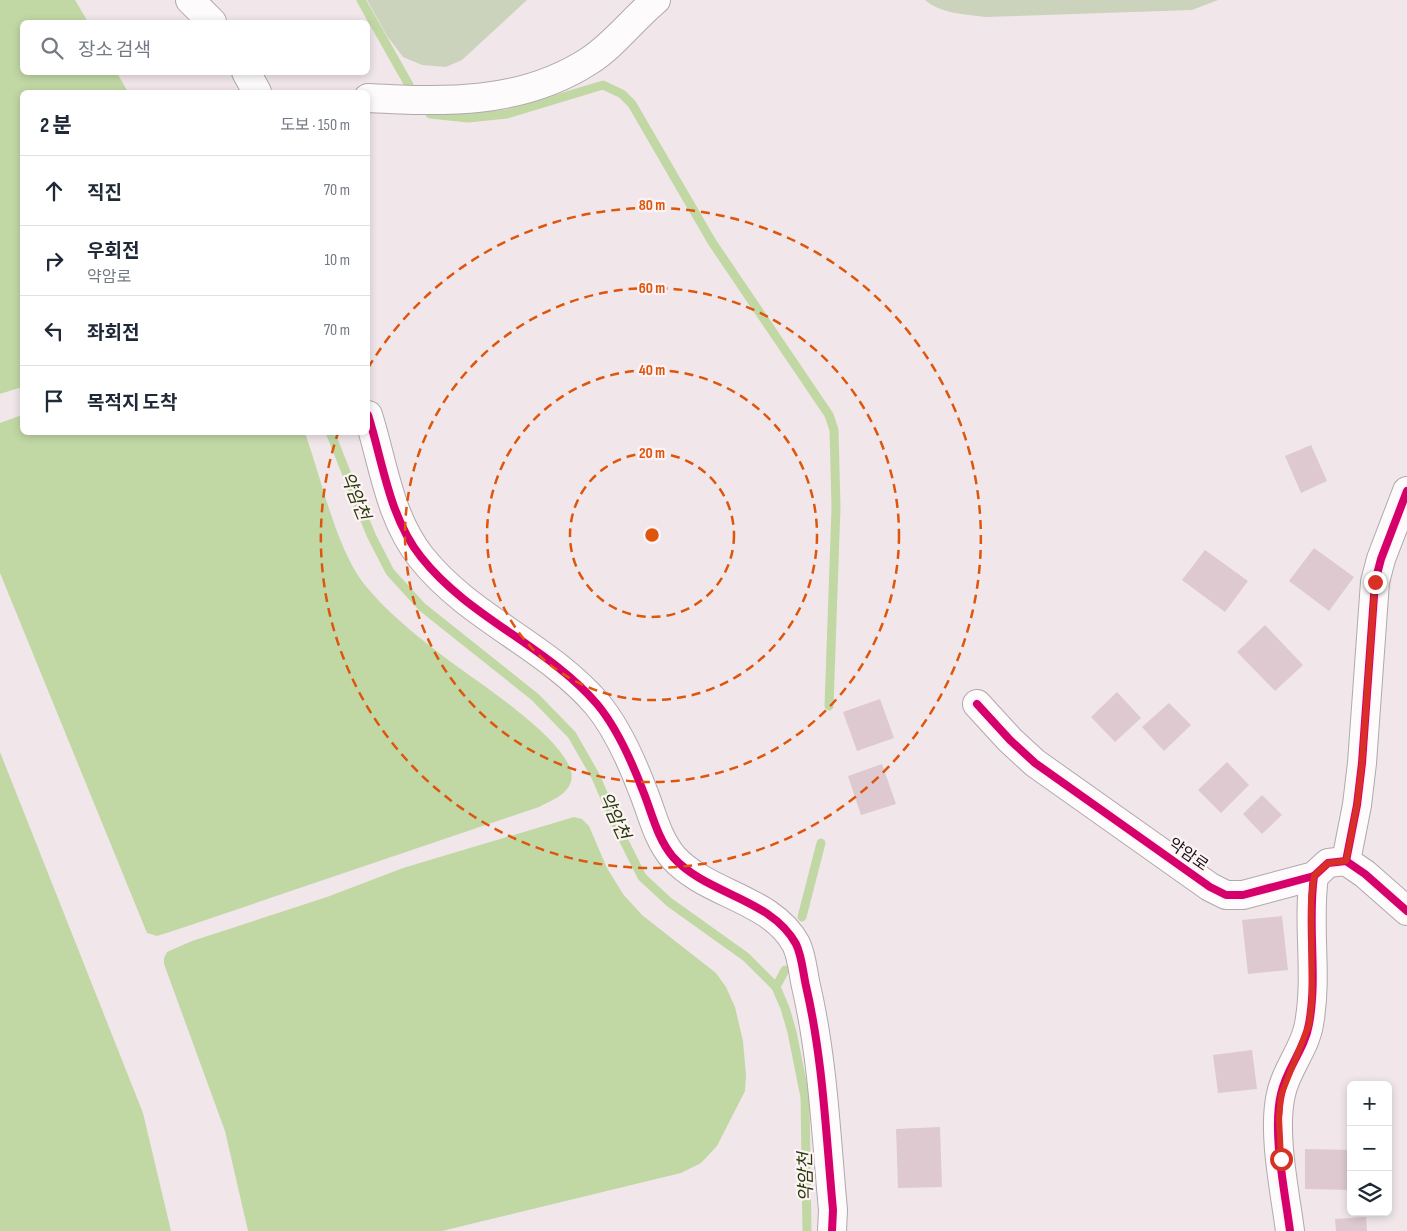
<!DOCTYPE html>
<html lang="ko">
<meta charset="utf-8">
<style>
body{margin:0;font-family:"Sofia Sans Condensed","Noto Sans KR",sans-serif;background:#f2f2f3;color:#1f2937}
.controls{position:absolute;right:15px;bottom:15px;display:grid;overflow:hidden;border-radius:8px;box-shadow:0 2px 8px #0003}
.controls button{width:45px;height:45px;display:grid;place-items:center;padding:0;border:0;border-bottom:1px solid #e0e1e3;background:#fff;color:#1f2937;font:25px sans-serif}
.stop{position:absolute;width:15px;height:15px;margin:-11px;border:4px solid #d93025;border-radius:50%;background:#fff}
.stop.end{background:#d93025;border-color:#fff;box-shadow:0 1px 5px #0008}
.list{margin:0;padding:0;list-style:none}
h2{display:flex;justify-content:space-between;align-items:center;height:65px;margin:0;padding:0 20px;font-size:21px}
h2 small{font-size:16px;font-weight:400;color:#747a83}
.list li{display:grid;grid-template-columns:32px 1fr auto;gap:15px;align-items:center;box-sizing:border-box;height:70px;padding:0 20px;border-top:1px solid #e0e1e3}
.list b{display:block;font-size:19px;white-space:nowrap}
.list p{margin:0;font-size:16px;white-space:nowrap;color:#747a83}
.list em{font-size:16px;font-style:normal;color:#747a83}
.icon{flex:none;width:28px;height:28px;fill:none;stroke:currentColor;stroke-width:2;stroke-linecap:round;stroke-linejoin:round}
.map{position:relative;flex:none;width:1407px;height:1231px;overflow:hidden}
.search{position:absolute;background:#fff;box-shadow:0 2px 8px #0003;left:20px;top:20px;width:350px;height:55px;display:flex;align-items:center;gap:12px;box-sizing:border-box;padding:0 18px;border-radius:8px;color:#747a83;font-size:19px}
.panel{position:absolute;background:#fff;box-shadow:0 2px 8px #0003;left:20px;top:90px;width:350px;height:345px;border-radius:8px}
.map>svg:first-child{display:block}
</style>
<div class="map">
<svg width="1407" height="1231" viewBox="0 0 1407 1231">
<rect width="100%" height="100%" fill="#f1e7ea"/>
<g fill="#cbd3bc">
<path d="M367,0h160l-65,60 -16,7 -24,-2 -19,-8 -16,-21z"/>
<path d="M925,0h293l-26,10 -207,7c-21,-3 -43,-3 -60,-17z"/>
</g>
<g fill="#c1d8a5">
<path d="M0,0h75l13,22h-66v50l95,1 11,19h-106v295l-22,7z"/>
<path d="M22,415v17l283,1c16,44 31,115 59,151 21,26 49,49 75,69 32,25 122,81 132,118 5,21 -19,29 -32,36l-360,122 -22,7 -10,-3 -147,-360v-150z"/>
<path d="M0,752l143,361 28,118h-171z"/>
<path d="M574,817l8,2 7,7 18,42 16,26 19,21 74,58 10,14 9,20 8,34 3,34 -1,16 -28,55 -16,17 -20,10 -239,58h-194l-23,-100 -61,-167v-6l3,-6 25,-11 135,-44 76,-29z"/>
</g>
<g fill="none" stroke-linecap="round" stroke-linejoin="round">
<g stroke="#c1d8a5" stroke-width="9">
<path d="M361,0l48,85"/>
<path d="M430,114l38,4 39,-4 96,-29 19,9 10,10 80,138 117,173 5,15 2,77 -7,199"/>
<path d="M330,432l41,103 19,37 32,35 113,90 37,38 24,42 23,54 23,46 27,25 77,55 30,30 9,21 7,24 13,65 2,134"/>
<path d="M802,917l19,-74"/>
<path d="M776,987l9,-17"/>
</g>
</g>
<g fill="#dec9d0">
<path d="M1311,445l16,36 -26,12 -16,-37z"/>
<path d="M1314,548l40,29 -25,34 -40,-30z"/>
<path d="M1205,550l43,31 -23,31 -43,-32z"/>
<path d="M1265,625l38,40 -28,26 -38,-39z"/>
<path d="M1117,692l24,26 -26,24 -24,-25z"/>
<path d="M880,699l14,39 -37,13 -14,-39z"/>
<path d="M1169,703l22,22 -27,26 -22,-24z"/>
<path d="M1227,762l22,23 -28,28 -23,-23z"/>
<path d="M882,764l14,40 -35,11 -13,-39z"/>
<path d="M1262,795l20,20 -20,19 -19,-20z"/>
<path d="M1282,916l6,54 -40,4 -6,-54z"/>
<path d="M1252,1050l5,39 -39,4 -5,-38z"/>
<path d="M940,1127l2,60 -44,1 -2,-59z"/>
<path d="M1305,1149l46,1v40l-46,-1z"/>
<path d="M1366,1217l1,14h-31l-1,-12z"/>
</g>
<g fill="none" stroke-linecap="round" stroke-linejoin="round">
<g stroke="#b0a8ab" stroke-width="30">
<g id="minor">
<path d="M190,0l22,22"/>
<path d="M246,72l11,20"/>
<path d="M368,98c76,4 153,7 221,-37 25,-16 44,-42 67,-61"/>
<path d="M368,415c15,47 21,102 53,142 48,61 125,88 176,147 20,24 35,58 46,87 9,22 14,47 30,66 34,38 98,41 123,87 6,12 7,29 10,42 17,73 20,149 27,224l-1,21"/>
<path d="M977,704l33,36 25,23 175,124 16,8h17l71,-19 14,-13 18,-2 19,13 42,37"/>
<path d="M1346,861l11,-56 5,-42 13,-181 6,-23 26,-68"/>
<path d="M1290,1231c-5,-39 -18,-99 -9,-137 5,-25 24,-45 28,-70 9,-49 -2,-99 5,-148"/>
</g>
</g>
<use href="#minor" stroke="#fdfbfc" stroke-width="28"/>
<g stroke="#fef3f6" stroke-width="11">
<g id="cycleway">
<path d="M368,415c15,47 21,102 53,142 48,61 125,88 176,147 20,24 35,58 46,87 9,22 14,47 30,66 34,38 98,41 123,87 6,12 7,29 10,42 17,73 20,149 27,224l-1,21"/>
<path d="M977,704l33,36 25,23 175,124 16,8h17l71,-19 14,-13 18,-2 19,13 42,37"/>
<path d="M1346,861l11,-56 5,-42 13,-181 6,-23 26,-68"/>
<path d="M1290,1231c-5,-39 -18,-99 -9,-137 5,-25 24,-45 28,-70 9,-49 -2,-99 5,-148"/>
</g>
</g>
<use href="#cycleway" stroke="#d6006c" stroke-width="8"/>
</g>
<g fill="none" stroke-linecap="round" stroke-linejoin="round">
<path stroke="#d93025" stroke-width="6" d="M1281,1159l-2,-41 2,-23 28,-70 3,-26 -1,-99 3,-24 14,-13 18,-2 11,-56 5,-42 13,-181"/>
</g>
<g fill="none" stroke="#de550c" stroke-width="2.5" stroke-dasharray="9 6">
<circle cx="652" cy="535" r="82"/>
<circle cx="652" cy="535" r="165"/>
<circle cx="652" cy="535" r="247"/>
<path d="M368 368A330 330 0 1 1 338 433"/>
</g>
<g text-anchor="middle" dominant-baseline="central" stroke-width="4.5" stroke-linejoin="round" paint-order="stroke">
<g font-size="16" fill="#181213" stroke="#fef3f6">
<text transform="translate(1188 855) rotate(35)">약암로</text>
</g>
<g font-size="18" font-style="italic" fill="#263d06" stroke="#fef3f6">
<text transform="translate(355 496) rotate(68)">약암천</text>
<text transform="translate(614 816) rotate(65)">약암천</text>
<text transform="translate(806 1177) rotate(-91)">약암천</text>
</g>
</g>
<circle cx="652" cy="535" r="8" fill="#de550c" stroke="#fef3f6" stroke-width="2.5"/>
<g font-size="15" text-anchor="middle" font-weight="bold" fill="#de550c" stroke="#fef3f6" stroke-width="4.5" stroke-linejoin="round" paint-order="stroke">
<text x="652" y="210">80 m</text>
<text x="652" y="293">60 m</text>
<text x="652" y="375">40 m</text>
<text x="652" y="458">20 m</text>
</g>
</svg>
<div class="controls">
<button>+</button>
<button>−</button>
<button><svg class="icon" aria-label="layers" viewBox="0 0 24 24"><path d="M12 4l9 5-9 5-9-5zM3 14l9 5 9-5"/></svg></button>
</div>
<div class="stop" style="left:1281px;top:1159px"></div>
<div class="stop end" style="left:1375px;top:582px"></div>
<div class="search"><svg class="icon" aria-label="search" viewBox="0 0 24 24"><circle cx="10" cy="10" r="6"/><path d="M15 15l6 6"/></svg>장소 검색</div>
<section class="panel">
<h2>2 분<small>도보 · 150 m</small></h2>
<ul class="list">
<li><svg class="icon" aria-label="ahead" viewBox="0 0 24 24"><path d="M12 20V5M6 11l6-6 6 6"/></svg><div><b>직진</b></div><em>70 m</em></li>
<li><svg class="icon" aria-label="right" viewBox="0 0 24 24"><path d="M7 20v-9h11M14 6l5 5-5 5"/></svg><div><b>우회전</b><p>약암로</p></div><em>10 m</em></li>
<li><svg class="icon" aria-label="left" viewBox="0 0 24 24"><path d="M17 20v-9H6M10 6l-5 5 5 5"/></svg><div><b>좌회전</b></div><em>70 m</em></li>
<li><svg class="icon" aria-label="arrive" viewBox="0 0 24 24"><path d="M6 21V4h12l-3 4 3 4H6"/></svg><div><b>목적지 도착</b></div></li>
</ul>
</section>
</div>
